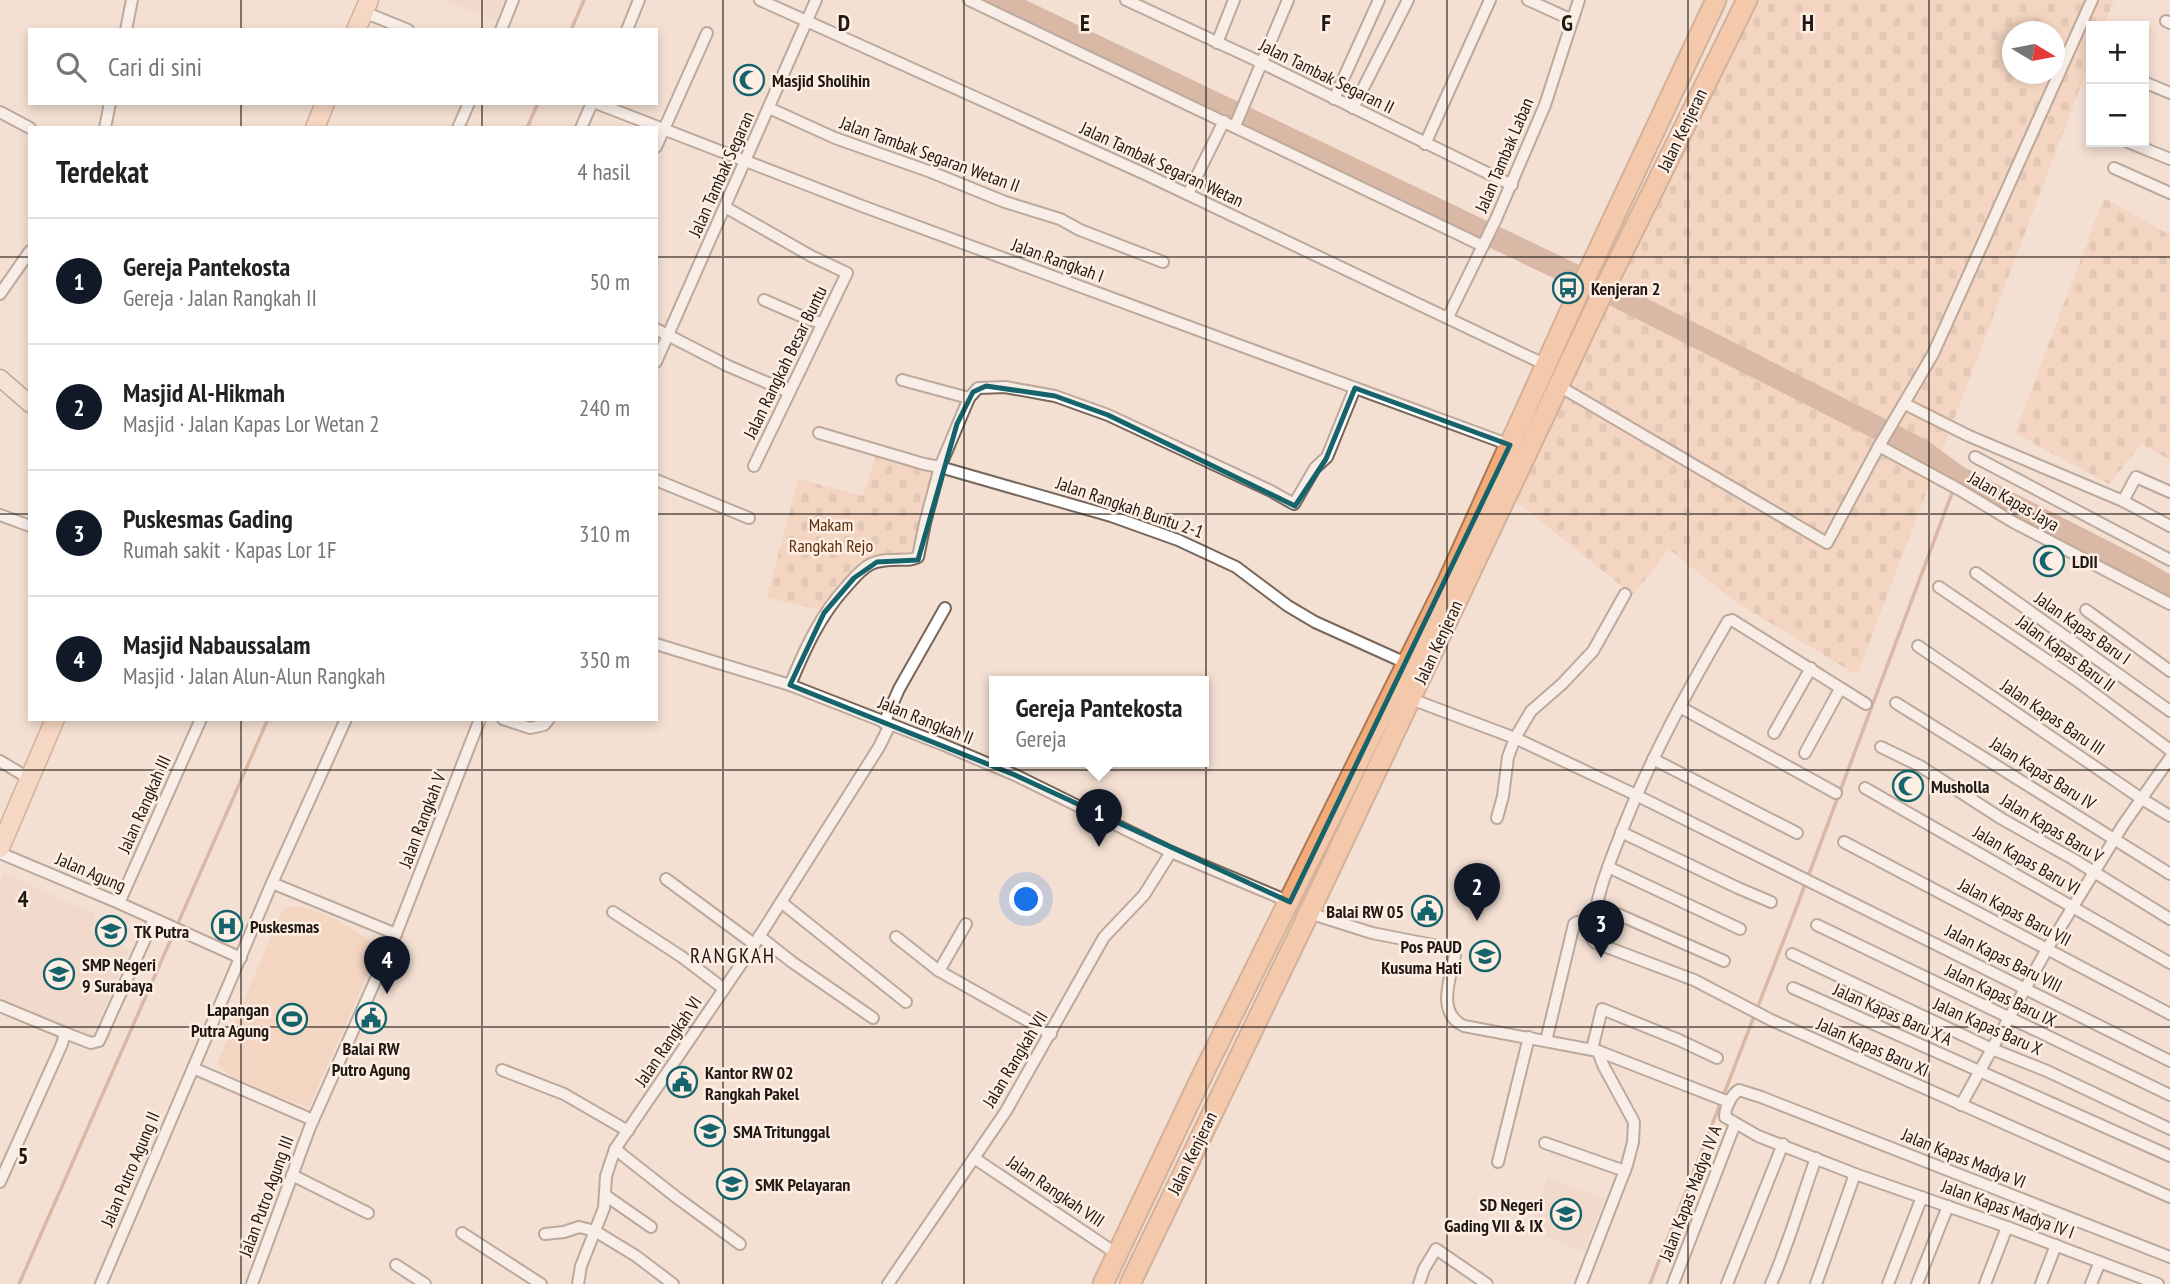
<!DOCTYPE html>
<html lang="id">
<meta charset="utf-8">
<style>
body{margin:0;font-family:"PT Sans Narrow",sans-serif;background:#f6f6f6;color:#222}
.controls{position:absolute;right:21px;top:21px;display:grid;overflow:hidden;border-radius:0px;box-shadow:0 4px 10px #0003}
.controls button{width:63px;height:63px;display:grid;place-items:center;padding:0;border:0;border-bottom:2px solid #e0e0e0;background:#fff;color:#222;font:35px sans-serif}
.compass{position:absolute;left:2002px;top:21px;width:63px;height:63px;border-radius:50%;background:#fff;box-shadow:0 4px 10px #0003;rotate:100deg}
.you{position:absolute;left:1027px;top:900px;width:24px;height:24px;margin:-18px;border:5px solid #fff;border-radius:50%;background:#1a73e8;box-shadow:0 0 0 10px #1a73e833}
.badge{display:grid;place-items:center;width:46px;height:46px;border-radius:50%;background:#111827;color:#fff;font-size:23px;font-weight:700}
.pin{position:absolute;translate:-50% -58px;filter:drop-shadow(0 2px 4px #0008)}
.pin::after{content:'';position:absolute;top:37px;width:24px;height:21px;background:inherit;clip-path:polygon(0 0,100% 0,50% 100%)}
.popup{position:absolute;left:989px;top:676px;width:220px;height:91px;box-sizing:border-box;display:grid;place-content:center;border-radius:0px;background:#fff;filter:drop-shadow(0 2px 5px #0005);font-size:23px;white-space:nowrap;color:#767676}
.popup b{font-size:26px;color:#222}
.popup::after{content:'';position:absolute;left:50%;top:100%;margin-left:-14px;border:14px solid transparent;border-top-color:#fff}
.list{margin:0;padding:0;list-style:none}
h2{display:flex;justify-content:space-between;align-items:center;height:91px;margin:0;padding:0 28px;font-size:30px}
h2 small{font-size:23px;font-weight:400;color:#767676}
.list li{display:grid;grid-template-columns:46px 1fr auto;gap:21px;align-items:center;box-sizing:border-box;height:126px;padding:0 28px;border-top:2px solid #e0e0e0}
.list b{display:block;font-size:26px;white-space:nowrap}
.list p{margin:0;font-size:23px;white-space:nowrap;color:#767676}
.list em{font-size:23px;font-style:normal;color:#767676}
.icon{flex:none;width:38px;height:38px;fill:none;stroke:currentColor;stroke-width:2;stroke-linecap:round;stroke-linejoin:round}
.map{position:relative;flex:none;width:2170px;height:1284px;overflow:hidden}
.search{position:absolute;background:#fff;box-shadow:0 4px 10px #0003;left:28px;top:28px;width:630px;height:77px;display:flex;align-items:center;gap:18px;box-sizing:border-box;padding:0 24px;border-radius:0px;color:#767676;font-size:26px}
.panel{position:absolute;background:#fff;box-shadow:0 4px 10px #0003;left:28px;top:126px;width:630px;height:595px;border-radius:0px}
.map>svg:first-child{display:block}
</style>
<div class="map">
<svg width="2170" height="1284" viewBox="0 0 2170 1284">
<defs>
<pattern id="cemetery-stones" width="16" height="16" patternUnits="userSpaceOnUse" patternTransform="scale(1.75)"><rect width="16" height="16" fill="#f2c7aa"/><path d="M2 7V4a2 2 0 0 1 4 0v3zM10 15v-3a2 2 0 0 1 4 0v3z" fill="#cfaa91"/></pattern>
</defs>
<rect width="100%" height="100%" fill="#f4e0d3"/>
<g fill="#eed3c1">
<path d="M443,0h66l-10,23z"/>
<path d="M4,873l92,41 -6,16 40,19 -39,91 -91,-40v-117z"/>
<path d="M1548,1177l57,22 -21,53 -56,-23z"/>
</g>
<g fill="url(#cemetery-stones)" fill-rule="evenodd">
<path d="M1755,0h359l-10,26h-13v33l-234,616 -123,-74 -65,-52 -36,46 -122,-98zM2012,32h42v42h-42z"/>
<path d="M2104,198l66,37v225l-29,-16 -32,40 -94,-51z"/>
<path d="M876,456l59,13 -22,86 -26,1 -49,33 -17,21 -54,-12 31,-119 65,17z"/>
</g>
<path fill="#f2c7aa" d="M299,906c31,8 56,22 80,43l-70,158c-20,-6 -82,-27 -92,-43l66,-156z"/>
<g fill="none" stroke-linecap="round" stroke-linejoin="round">
<g stroke="#b88b6d" stroke-width="3.5">
<path d="M571,30l13,-30"/>
<path d="M527,128l11,-25"/>
<path d="M19,1284l249,-565"/>
<path d="M1650,1284l147,-378 161,-429"/>
</g>
<path stroke="#b88b6d" stroke-width="23" d="M999,0l608,291 314,159 37,27 182,93 30,18"/>
<g stroke="#77665a" stroke-width="14">
<g id="street">
<path d="M760,0l385,174 401,191"/>
<path d="M969,0l514,246"/>
<path d="M1126,0l136,63 250,122"/>
<path d="M1528,0l44,20"/>
<path d="M364,12l44,18"/>
<path d="M2166,21l4,2"/>
<path d="M126,30l6,-30"/>
<path d="M501,30l12,-30"/>
<path d="M627,30l12,-30"/>
<path d="M1217,43l17,-43"/>
<path d="M2144,82l26,11"/>
<path d="M1334,99l45,-99"/>
<path d="M596,103l266,103 648,239"/>
<path d="M769,108l66,30 96,34 74,30 55,17 20,11 83,32"/>
<path d="M1353,108l55,-108"/>
<path d="M0,112l30,16"/>
<path d="M1235,126l53,-126"/>
<path d="M105,128l5,-25"/>
<path d="M458,128l11,-25"/>
<path d="M581,128l11,-25"/>
<path d="M2128,142l42,17"/>
<path d="M1425,144l65,-144"/>
<path d="M656,147l51,-114"/>
<path d="M2114,168l56,25"/>
<path d="M1188,194l36,-73"/>
<path d="M725,207l86,49 36,17 -93,193"/>
<path d="M0,294l30,-43"/>
<path d="M764,300l46,20 13,3"/>
<path d="M1448,317l48,-98 49,-114 34,-105"/>
<path d="M656,329l72,37 61,26"/>
<path d="M656,362l160,-362"/>
<path d="M902,380l67,18"/>
<path d="M1559,386l268,157 52,-97 54,-92 159,-354"/>
<path d="M1905,404l64,32 154,65 47,25"/>
<path d="M819,433l105,31 16,3 171,49 67,24 58,27 52,39 27,16 93,42"/>
<path d="M1879,446l81,44 53,32 157,82"/>
<path d="M1975,457l195,103"/>
<path d="M656,480l93,38"/>
<path d="M2123,501l13,-24 34,15"/>
<path d="M0,515l30,11"/>
<path d="M1976,573l194,138"/>
<path d="M1939,587l137,93 94,70"/>
<path d="M2086,610l84,61"/>
<path d="M656,644l134,41 154,60 71,30 156,77 119,50"/>
<path d="M1918,646l224,153 28,17"/>
<path d="M790,685c15,-36 30,-70 57,-99 7,-8 14,-17 24,-22 16,-8 38,-1 47,-7l7,-34 15,-56 29,-69 9,-10 27,-1 50,9 53,19 163,76 23,13 21,-36 12,-11 28,-69"/>
<path d="M1411,699l104,39 121,57 534,266"/>
<path d="M1896,703l274,171"/>
<path d="M1866,704l-134,-84 -4,1c-41,70 -81,143 -110,220 -12,30 -25,65 -26,98l4,4 98,37 77,40 399,177"/>
<path d="M1680,707l156,86"/>
<path d="M503,719l27,9 14,-3 5,-6"/>
<path d="M884,723l15,-34 46,-81"/>
<path d="M1774,733l37,-65"/>
<path d="M1881,747l39,19 82,53 71,40 97,60"/>
<path d="M1805,753l35,-64"/>
<path d="M1653,759l144,74"/>
<path d="M0,761l30,18"/>
<path d="M1865,788l305,175"/>
<path d="M1497,818l6,-22 5,-39 7,-19 16,-27 31,-27 31,-33 32,-57"/>
<path d="M1621,832l117,56 33,14"/>
<path d="M1844,842l326,172"/>
<path d="M0,853l119,50 122,55"/>
<path d="M1608,867l132,62"/>
<path d="M666,879l88,65"/>
<path d="M272,883l124,51"/>
<path d="M781,902l125,100"/>
<path d="M119,903l82,-184"/>
<path d="M1597,905l127,56"/>
<path d="M613,912l69,45 42,32"/>
<path d="M1309,913l63,20 82,16 1,6c-5,24 -19,58 9,71l134,25 131,51"/>
<path d="M1817,925l353,170"/>
<path d="M759,936l33,26 81,56"/>
<path d="M896,937l43,34 112,63"/>
<path d="M1792,954l200,95 55,22 123,58"/>
<path d="M939,971l27,-47"/>
<path d="M1793,988l377,168"/>
<path d="M0,1006l65,27 -3,11 -62,138"/>
<path d="M65,1033l26,10 8,-2 55,-122"/>
<path d="M1546,1041l28,-117 3,-2 16,6"/>
<path d="M1592,1049l10,-40 77,31 38,18"/>
<path d="M193,1068l120,52"/>
<path d="M502,1070l62,24 64,37"/>
<path d="M1961,1105l86,-156 76,-124 47,-67"/>
<path d="M1545,1143l80,28"/>
<path d="M615,1149l61,48 64,47"/>
<path d="M974,1158l143,96"/>
<path d="M1498,1162l31,-125"/>
<path d="M292,1175l76,38"/>
<path d="M605,1195l46,32"/>
<path d="M462,1233l79,51"/>
<path d="M545,1234l19,-2 15,-5 16,4 41,25 37,28"/>
<path d="M396,1265l29,19"/>
<path d="M101,1284l171,-401 74,-164"/>
<path d="M252,1284l58,-157 86,-193 84,-215"/>
<path d="M578,1284l3,-18 23,-58 2,-32 9,-27 137,-201 127,-201 11,-22"/>
<path d="M888,1284l118,-173 98,-174 40,-42 27,-43"/>
<path d="M1419,1284l5,-15 12,-20 51,35"/>
<path d="M1581,1284l46,-119 6,-23 1,-20 -31,-57 -5,-14"/>
<path d="M1673,1284l62,-160"/>
<path d="M1727,1284l56,-140"/>
<path d="M1771,1284c18,-41 30,-84 45,-126"/>
<path d="M1816,1284l39,-110"/>
<path d="M1888,1284l34,-87"/>
<path d="M1917,1284l31,-78"/>
<path d="M1985,1284l22,-57"/>
<path d="M2041,1284l15,-39"/>
<path d="M2091,1284l9,-22"/>
<path d="M2158,1284l-151,-57 -152,-53 -97,-38 -33,-19c0,-9 6,-22 14,-27l22,7 409,160"/>
</g>
</g>
<g stroke="#77665a" stroke-width="19">
<path id="secondary" d="M0,378l30,26"/>
</g>
<g stroke="#a97856" stroke-width="21">
<g id="primary">
<path d="M356,30l13,-30"/>
<path d="M315,128l10,-25"/>
<path d="M0,848l55,-129"/>
</g>
</g>
<g stroke="#a97856" stroke-width="23">
<g id="highway">
<path d="M1103,1284l97,-204 248,-499 134,-296 134,-285"/>
<path d="M1130,1284l179,-371 292,-617 146,-296"/>
</g>
</g>
<use href="#street" stroke="#fff" stroke-width="10"/>
<use href="#secondary" stroke="#fbe6d7" stroke-width="16"/>
<use href="#primary" stroke="#f8cdaf" stroke-width="18"/>
<use href="#highway" stroke="#f3ab7a" stroke-width="19"/>
</g>
<path d="M0 0H2170V1284H0ZM986,386l69,10 53,19 187,91 31,-47 29,-71 155,57 -220,457 -275,-127 -225,-90 34,-72 30,-35 23,-16 41,-2 39,-136 16,-32z" fill="#f4e0d3" fill-opacity=".55" fill-rule="evenodd"/>
<path fill="none" stroke="#15636b" stroke-width="5" stroke-linejoin="round" d="M986,386l69,10 53,19 187,91 31,-47 29,-71 155,57 -220,457 -275,-127 -225,-90 34,-72 30,-35 23,-16 41,-2 39,-136 16,-32z"/>
<path fill="none" stroke="#1f1813" stroke-width="2" stroke-opacity="0.55" d="M241,0v30M482,0v30M723,0v1284M964,0v1284M1206,0v1284M1447,0v1284M1688,0v1284M1929,0v1284M241,103v25M482,103v25M0,257h30M656,257h1514M0,514h30M656,514h1514M241,719v565M482,719v565M0,770h2170M0,1027h2170"/>
<defs>
<g id="mosque-ring" transform="scale(1.575)"><circle r="9.5" fill="#feeee4" stroke="#15636b" stroke-width="1.5"/><path d="M3.5-4.9A6 6 0 1 0 3.5 4.9A5 5 0 1 1 3.5-4.9Z" fill="#15636b"/></g>
<g id="bus-ring" transform="scale(1.575)"><circle r="9.5" fill="#feeee4" stroke="#15636b" stroke-width="1.5"/><path d="M-5-6H5V4H4V6H2V4H-2V6H-4V4H-5ZM-3.5-4V0h7V-4ZM-3.5 1.2v1.5H-2V1.2ZM2 1.2v1.5H3.5V1.2Z" fill="#15636b"/></g>
<g id="civic-ring" transform="scale(1.575)"><circle r="9.5" fill="#feeee4" stroke="#15636b" stroke-width="1.5"/><path d="M-.6-6.5H3V-4.5H.6V-3L4-1V1h2V6H-6V1h2V-1L-.6-3ZM-1.2 2.5V6h2.4V2.5Z" fill="#15636b"/></g>
<g id="hospital-ring" transform="scale(1.575)"><circle r="9.5" fill="#feeee4" stroke="#15636b" stroke-width="1.5"/><path d="M-5-5h3v3.5h4V-5h3V5h-3V1.5h-4V5h-3Z" fill="#15636b"/></g>
<g id="school-ring" transform="scale(1.575)"><circle r="9.5" fill="#feeee4" stroke="#15636b" stroke-width="1.5"/><path d="M0-5L7-2L0 1L-7-2ZM-4 1L0 2.5L4 1V4Q0 6-4 4Z" fill="#15636b"/></g>
<g id="stadium-ring" transform="scale(1.575)"><circle r="9.5" fill="#feeee4" stroke="#15636b" stroke-width="1.5"/><path d="M0-5a6.5 5 0 1 0 0 10a6.5 5 0 1 0 0-10ZM-3.5-1.8h7v3.6h-7Z" fill="#15636b"/></g>
</defs>
<g fill-rule="evenodd">
<use href="#mosque-ring" x="749" y="80"/>
<use href="#bus-ring" x="1568" y="288"/>
<use href="#mosque-ring" x="2049" y="561"/>
<use href="#mosque-ring" x="1908" y="786"/>
<use href="#civic-ring" x="1427" y="911"/>
<use href="#hospital-ring" x="227" y="926"/>
<use href="#school-ring" x="111" y="931"/>
<use href="#school-ring" x="1485" y="956"/>
<use href="#school-ring" x="59" y="974"/>
<use href="#civic-ring" x="371" y="1018"/>
<use href="#stadium-ring" x="292" y="1019"/>
<use href="#civic-ring" x="682" y="1082"/>
<use href="#school-ring" x="710" y="1131"/>
<use href="#school-ring" x="732" y="1184"/>
<use href="#school-ring" x="1566" y="1214"/>
</g>
<g text-anchor="middle" dominant-baseline="central" stroke-width="5" stroke-linejoin="round" paint-order="stroke">
<g font-size="18" fill="#1f1813" stroke="#feeee4">
<text transform="translate(1327 76) rotate(26)">Jalan Tambak Segaran II</text>
<text transform="translate(1682 130) rotate(-64)">Jalan Kenjeran</text>
<text transform="translate(930 154) rotate(20)">Jalan Tambak Segaran Wetan II</text>
<text transform="translate(1504 155) rotate(-67)">Jalan Tambak Laban</text>
<text transform="translate(1162 164) rotate(25)">Jalan Tambak Segaran Wetan</text>
<text transform="translate(721 174) rotate(-66)">Jalan Tambak Segaran</text>
<text transform="translate(1058 260) rotate(20)">Jalan Rangkah I</text>
<text transform="translate(785 362) rotate(-64)">Jalan Rangkah Besar Buntu</text>
<text transform="translate(2014 501) rotate(30)">Jalan Kapas Jaya</text>
<text transform="translate(1130 507) rotate(19)">Jalan Rangkah Buntu 2-1</text>
<text transform="translate(2083 628) rotate(35)">Jalan Kapas Baru I</text>
<text transform="translate(1438 642) rotate(-65)">Jalan Kenjeran</text>
<text transform="translate(2066 653) rotate(36)">Jalan Kapas Baru II</text>
<text transform="translate(2053 717) rotate(34)">Jalan Kapas Baru III</text>
<text transform="translate(926 720) rotate(22)">Jalan Rangkah II</text>
<text transform="translate(2043 773) rotate(32)">Jalan Kapas Baru IV</text>
<text transform="translate(144 804) rotate(-66)">Jalan Rangkah III</text>
<text transform="translate(422 820) rotate(-69)">Jalan Rangkah V</text>
<text transform="translate(2052 828) rotate(31)">Jalan Kapas Baru V</text>
<text transform="translate(2027 860) rotate(30)">Jalan Kapas Baru VI</text>
<text transform="translate(91 872) rotate(23)">Jalan Agung</text>
<text transform="translate(2015 912) rotate(28)">Jalan Kapas Baru VII</text>
<text transform="translate(2004 958) rotate(27)">Jalan Kapas Baru VIII</text>
<text transform="translate(2001 995) rotate(26)">Jalan Kapas Baru IX</text>
<text transform="translate(1893 1014) rotate(24)">Jalan Kapas Baru X A</text>
<text transform="translate(1988 1026) rotate(24)">Jalan Kapas Baru X</text>
<text transform="translate(668 1041) rotate(-56)">Jalan Rangkah VI</text>
<text transform="translate(1873 1047) rotate(24)">Jalan Kapas Baru XI</text>
<text transform="translate(1015 1059) rotate(-59)">Jalan Rangkah VII</text>
<text transform="translate(1192 1153) rotate(-64)">Jalan Kenjeran</text>
<text transform="translate(1964 1158) rotate(22)">Jalan Kapas Madya VI</text>
<text transform="translate(130 1169) rotate(-67)">Jalan Putro Agung II</text>
<text transform="translate(1056 1191) rotate(34)">Jalan Rangkah VIII</text>
<text transform="translate(1690 1193) rotate(-69)">Jalan Kapas Madya IV A</text>
<text transform="translate(266 1196) rotate(-70)">Jalan Putro Agung III</text>
<text transform="translate(2008 1209) rotate(20)">Jalan Kapas Madya IV I</text>
</g>
<g font-size="18" font-weight="bold" fill="#1f1813" stroke="#feeee4" text-anchor="start">
<text x="772" y="80">Masjid Sholihin</text>
<text x="1591" y="288">Kenjeran 2</text>
<text x="2072" y="561">LDII</text>
<text x="1931" y="786">Musholla</text>
<text x="1404" y="911" text-anchor="end">Balai RW 05</text>
<text x="250" y="926">Puskesmas</text>
<text x="134" y="931">TK Putra</text>
<text x="1462" y="946" text-anchor="end">Pos PAUD<tspan x="1462" dy="21">Kusuma Hati</tspan></text>
<text x="82" y="964">SMP Negeri<tspan x="82" dy="21">9 Surabaya</tspan></text>
<text x="269" y="1009" text-anchor="end">Lapangan<tspan x="269" dy="21">Putra Agung</tspan></text>
<text x="371" y="1048" text-anchor="middle">Balai RW<tspan x="371" dy="21">Putro Agung</tspan></text>
<text x="705" y="1072">Kantor RW 02<tspan x="705" dy="21">Rangkah Pakel</tspan></text>
<text x="733" y="1131">SMA Tritunggal</text>
<text x="755" y="1184">SMK Pelayaran</text>
<text x="1543" y="1204" text-anchor="end">SD Negeri<tspan x="1543" dy="21">Gading VII &amp; IX</tspan></text>
</g>
<g font-size="18" fill="#5b2f0b" stroke="#feeee4">
<text x="831" y="524">Makam<tspan x="831" dy="21">Rangkah Rejo</tspan></text>
</g>
<g font-size="21" letter-spacing="2" fill="#1f1813" stroke="#feeee4">
<text x="733" y="955">RANGKAH</text>
</g>
</g>
<g font-size="23" text-anchor="middle" font-weight="bold" fill="#1f1813" stroke="#feeee4" stroke-width="5" stroke-linejoin="round" paint-order="stroke">
<text x="844" y="31">D</text>
<text x="1085" y="31">E</text>
<text x="1326" y="31">F</text>
<text x="1567" y="31">G</text>
<text x="1808" y="31">H</text>
<text x="23" y="907">4</text>
<text x="23" y="1164">5</text>
</g>
</svg>
<div class="controls">
<button>+</button>
<button>−</button>
</div>
<svg class="compass" viewBox="-18 -18 36 36"><path d="M0-13l5 13h-10z" fill="#e53935"/><path d="M0 13l5-13h-10z" fill="#767676"/></svg>
<div class="you"></div>
<div class="pin badge" style="left:1099px;top:847px">1</div>
<div class="popup"><b>Gereja Pantekosta</b>Gereja</div>
<div class="pin badge" style="left:1477px;top:921px">2</div>
<div class="pin badge" style="left:1601px;top:958px">3</div>
<div class="pin badge" style="left:387px;top:994px">4</div>
<div class="search"><svg class="icon" aria-label="search" viewBox="0 0 24 24"><circle cx="10" cy="10" r="6"/><path d="M15 15l6 6"/></svg>Cari di sini</div>
<section class="panel">
<h2>Terdekat<small>4 hasil</small></h2>
<ul class="list">
<li><span class="badge">1</span><div><b>Gereja Pantekosta</b><p>Gereja · Jalan Rangkah II</p></div><em>50 m</em></li>
<li><span class="badge">2</span><div><b>Masjid Al-Hikmah</b><p>Masjid · Jalan Kapas Lor Wetan 2</p></div><em>240 m</em></li>
<li><span class="badge">3</span><div><b>Puskesmas Gading</b><p>Rumah sakit · Kapas Lor 1F</p></div><em>310 m</em></li>
<li><span class="badge">4</span><div><b>Masjid Nabaussalam</b><p>Masjid · Jalan Alun-Alun Rangkah</p></div><em>350 m</em></li>
</ul>
</section>
</div>
